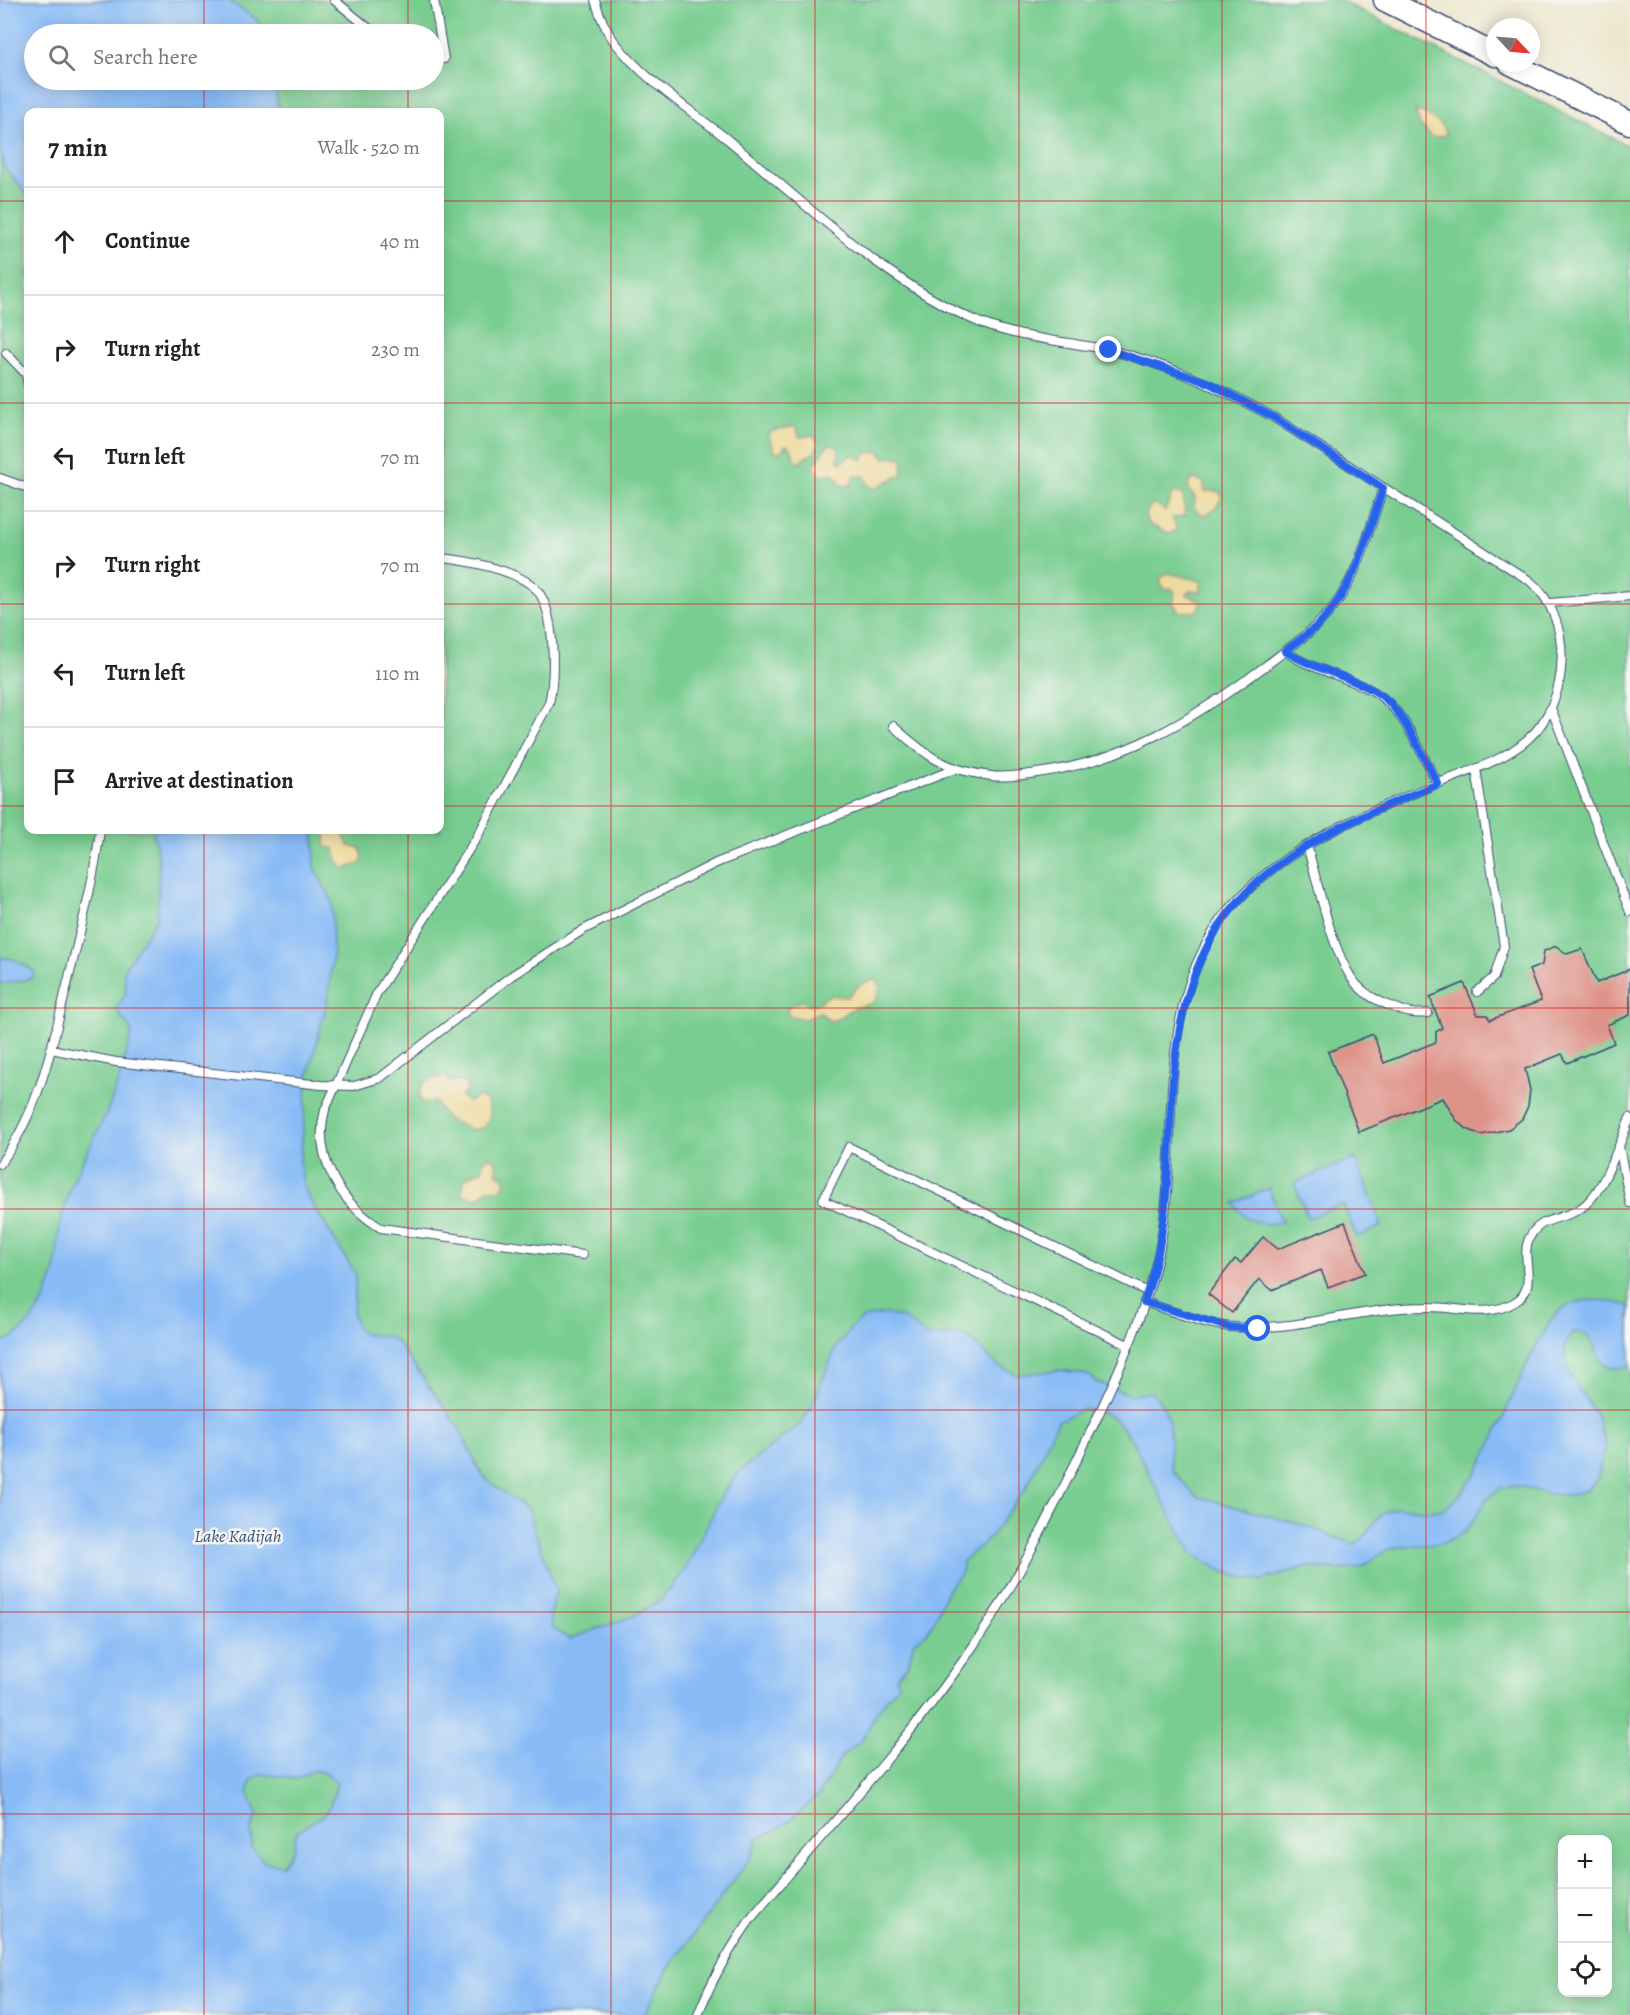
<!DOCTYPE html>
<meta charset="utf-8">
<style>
body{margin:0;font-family:Alegreya,serif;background:#f2f2f2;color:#222}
.controls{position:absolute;right:18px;bottom:18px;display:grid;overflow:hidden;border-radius:12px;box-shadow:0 3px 15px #0003}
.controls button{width:54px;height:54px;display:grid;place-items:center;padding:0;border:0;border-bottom:2px solid #e0e0e0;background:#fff;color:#222;font:30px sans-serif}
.compass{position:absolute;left:1486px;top:18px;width:54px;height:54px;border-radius:50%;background:#fff;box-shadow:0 3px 15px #0003;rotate:116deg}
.stop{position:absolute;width:18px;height:18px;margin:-14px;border:4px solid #2563eb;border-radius:50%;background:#fff}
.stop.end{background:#2563eb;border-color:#fff;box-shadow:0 2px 6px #0008}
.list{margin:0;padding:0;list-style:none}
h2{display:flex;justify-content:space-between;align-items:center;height:78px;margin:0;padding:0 24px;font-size:26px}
h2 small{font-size:20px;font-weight:400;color:#767676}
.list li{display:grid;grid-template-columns:39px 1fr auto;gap:18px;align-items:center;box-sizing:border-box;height:108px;padding:0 24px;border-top:2px solid #e0e0e0}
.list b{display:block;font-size:22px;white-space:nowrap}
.list em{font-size:20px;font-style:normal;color:#767676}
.icon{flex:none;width:33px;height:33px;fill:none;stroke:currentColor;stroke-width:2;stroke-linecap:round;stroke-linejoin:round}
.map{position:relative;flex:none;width:1630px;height:2015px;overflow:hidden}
.search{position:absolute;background:#fff;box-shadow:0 3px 15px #0003;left:24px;top:24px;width:420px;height:66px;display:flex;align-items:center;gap:15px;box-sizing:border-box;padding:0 21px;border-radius:33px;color:#767676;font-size:22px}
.panel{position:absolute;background:#fff;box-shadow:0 3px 15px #0003;left:24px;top:108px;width:420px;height:726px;border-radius:12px}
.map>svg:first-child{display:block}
</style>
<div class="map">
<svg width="1630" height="2015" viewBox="0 0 1630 2015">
<rect width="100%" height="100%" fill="#f6f6f2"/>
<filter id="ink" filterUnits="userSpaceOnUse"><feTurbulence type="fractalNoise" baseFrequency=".0167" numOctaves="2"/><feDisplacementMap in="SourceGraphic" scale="12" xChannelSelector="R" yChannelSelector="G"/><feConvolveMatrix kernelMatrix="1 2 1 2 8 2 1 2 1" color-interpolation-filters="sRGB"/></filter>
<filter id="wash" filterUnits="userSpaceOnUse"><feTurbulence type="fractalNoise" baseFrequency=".008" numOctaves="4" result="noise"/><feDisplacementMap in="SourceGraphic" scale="24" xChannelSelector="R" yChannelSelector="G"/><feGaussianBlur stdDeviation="1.35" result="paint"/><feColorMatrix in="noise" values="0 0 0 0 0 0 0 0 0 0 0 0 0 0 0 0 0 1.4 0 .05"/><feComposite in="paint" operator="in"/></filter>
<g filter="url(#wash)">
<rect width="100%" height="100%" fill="#eee7ce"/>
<path fill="#79cd91" stroke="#4a7e78" stroke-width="1.5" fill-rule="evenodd" d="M0,0h1340l290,147v1868h-1630zM34,34h400v46h-400zM28,112h412v718h-412zM1562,1840h46v152h-46z"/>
<g fill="#eeda9e" stroke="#84847e" stroke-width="1.5">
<path d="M1415,110c13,5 28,12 31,25l-13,3 -13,-13z"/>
<path d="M795,426l5,11 14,-2 4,9 -3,9 -10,4 -5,6 -5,-2 -4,-13 -5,-3 -7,8 -4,-2 -7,-16 4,-4z"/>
<path d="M832,444l7,5 -1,11 3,3 11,-9 10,6 5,-7 12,-2 5,7 15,-1 4,3 -1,15 -16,7 -10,7 -8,-4 -4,-9h-11l-1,8c-14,7 -12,-6 -19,-11l-12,3 -8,-9 14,-21z"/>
<path d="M1193,479l11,3v9h13l5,3c0,9 -11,20 -19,21l-9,-7 1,-11 -7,-7v-6z"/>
<path d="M1173,492l10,2 2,22 -13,2 5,10 -6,6 -21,-9 -5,-9 6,-11 5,-1 9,7z"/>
<path d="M1168,573l33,8v10h-11l-3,3 14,8 -5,10h-17l-6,-9 2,-11 -4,-4 -5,1 -4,-3 -2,-8z"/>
<path d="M326,830h15l8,16 11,2 3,9 -3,7 -16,5 -7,-8 -2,-12 -10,-3z"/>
<path d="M876,979l4,8 -4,13c-8,6 -15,5 -24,9 -9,3 -11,11 -22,12l-10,-9 -15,7 -18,-4 1,-9 13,-5 8,4 7,-1 14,-9 17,2 14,-13z"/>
<path d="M446,1075l2,6 16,1 3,5 -1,5 -5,4 8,6 9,-6 9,5 3,16 -6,10 -10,3 -26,-10 -14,-19 -5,3c-14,-4 -11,-13 -4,-23z"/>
<path d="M489,1157l7,4 1,13 6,2 3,5 -5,9 -13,-1c-10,12 -13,10 -27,5l4,-16 17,-8 2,-10z"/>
</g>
<g fill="#88bbf6" stroke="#5275aa" stroke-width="1.5" fill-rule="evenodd">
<path d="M0,0h228l28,19 9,15h-231v46h240l5,32h-251v84l-23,-28 -5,-16z"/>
<path d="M153,830h161l1,40 17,31 1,53 -6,48 -19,74 -8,88 2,15 6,18 48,78 -3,39 5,15 6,5 25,3 8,5 63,87 18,39 10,13 39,28 29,81 -6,27 3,12 17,10 63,-23 28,-16 24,-30 38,-77 17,-22 60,-47 12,-18 24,-59 15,-19 14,-11 21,-3 18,5 24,18 32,-2 10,3 28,28 19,9 42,-5 23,3 10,4 4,5 35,13 21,-3c25,25 15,46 20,78l24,26 103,28 55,20c15,-7 20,-28 36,-34 19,-8 41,9 58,-4 41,-32 63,-119 91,-165 6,-9 12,-23 20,-30 21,-16 48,-11 71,-5v61c-45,8 -23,-25 -51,-36l-8,3 -6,12 -1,11 7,21 25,36 10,32 -9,33 -11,11 -16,5 -20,-1 -32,-8 -18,2 -13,11 -22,33 -24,12 -40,2 -14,4 -27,18 -21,2 -33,-3 -44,13 -23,-3 -19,-7 -27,-16 -28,-49 -33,-65 -17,-21 -11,-6 -21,-4 -25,12 -32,67 -36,49 -27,24c1,13 -5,15 -12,24 -14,18 -12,45 -37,56l-6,24 -11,11 1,10 -21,25 -15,29 -21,17 -22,38 -27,24 -21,14 -14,5 -6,19 -83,112 -24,46h-644v-671l14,-7 17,-16 13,-20 11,-29 5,-48 12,-41 35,-71 15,-41 10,-39 -16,-23 10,-15 -2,-25 33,-51 2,-56zM312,1771l13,1 12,11c-10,37 -9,29 -40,48l-4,19 -11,15 -17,-3 -13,-13 -1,-19 6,-15 -9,-23 3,-11 10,-7 36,5z"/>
<path d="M0,957l15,3 19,11v5l-9,4 -25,4z"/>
<path d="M1355,1158l27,68 -25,11 -14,-33 -35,14 -14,-35z"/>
<path d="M1269,1188l13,34c-18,5 -39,-1 -48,-19z"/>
</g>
<g id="blocks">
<g fill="#de9389">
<path d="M1556,946l11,8 15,-5 15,34 33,-14v46l-23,10 7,18 -47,20 -5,-9 -37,15 5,21 -2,16 -6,13 -13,10 -28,6 -14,-6 -11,-9 -13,-22 -84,34 -31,-80 45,-18 11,29 52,-21v-10l6,-4 -12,-31 34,-14 14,32h9l3,5 51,-19 -12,-31 13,-5 2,-14z"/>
<path d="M1345,1222l20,51 -37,14 -7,-17 -49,20 -13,-11 -27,34 -24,-19 27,-35 6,4 22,-26 15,12z"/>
</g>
</g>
</g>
<g filter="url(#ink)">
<use href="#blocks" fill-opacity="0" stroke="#3b4b6f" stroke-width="1.5"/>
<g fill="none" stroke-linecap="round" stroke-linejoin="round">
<g stroke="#3b4b6f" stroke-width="10">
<g id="lane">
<path d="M334,0l42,34"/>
<path d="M434,0l10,59"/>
<path d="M595,0c4,14 10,29 19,41 30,39 75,68 113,98 75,62 163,147 254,184 40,16 86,18 128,27 59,14 112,38 164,67l257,164c44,37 41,120 -2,158 -26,23 -64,34 -97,47 -74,31 -160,67 -209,133 -76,103 -35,242 -69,357 -16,56 -41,111 -66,163 -36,75 -73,150 -122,219 -64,91 -140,174 -212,258 -23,32 -41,62 -55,99"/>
<path d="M6,353l20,21 2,11"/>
<path d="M0,478l28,10"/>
<path d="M440,558c26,2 77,12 96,31 20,21 19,88 13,114l-72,134 -100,156 -52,117c-13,47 16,94 56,118l202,27"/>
<path d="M1550,603l80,-7"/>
<path d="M1285,651c25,18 56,24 84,38 34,16 51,63 69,95"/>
<path d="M1551,708l79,204"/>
<path d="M893,726c33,30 52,44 98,50 15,2 31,-1 46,-3 86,-11 158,-55 227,-106 25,-19 52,-37 71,-62 25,-34 35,-78 48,-117"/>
<path d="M1476,769l28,177 -10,31 -17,15"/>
<path d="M1307,846c11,36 26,113 50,139 10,11 22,17 36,22 12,5 22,8 35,6"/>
<path d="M51,1049l65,13 205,23 33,1 26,-8 131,-102 72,-46 133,-67 239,-94"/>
<path d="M1630,1118l-11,28 11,57"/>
<path d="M0,1164c41,-55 53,-123 69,-187 12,-49 25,-97 31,-147"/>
<path d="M1144,1302c26,8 61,23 87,25 65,5 130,-20 195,-20 31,-1 60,12 89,-5 26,-16 2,-46 16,-67 11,-19 34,-15 50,-27 19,-13 29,-42 38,-62"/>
<path d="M1128,1345l-305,-145 26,-53 299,145"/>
</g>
</g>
<g stroke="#3b4b6f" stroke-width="25">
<g id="secondary">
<path d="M1385,0l110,55"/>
<path d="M1510,63l120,60"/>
</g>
</g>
<use href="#lane" stroke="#fff" stroke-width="8"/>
<use href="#secondary" stroke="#fff" stroke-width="22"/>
</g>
</g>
<g fill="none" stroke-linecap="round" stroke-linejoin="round" filter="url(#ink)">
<path stroke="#2563eb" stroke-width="8" d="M1109,350l98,32 66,35 110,71c-15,45 -27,98 -62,134 -11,11 -24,20 -36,29 29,20 85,29 106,53 19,23 33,54 47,80 -176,71 -258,123 -267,325 -3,65 -4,131 -27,193l84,25 30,2"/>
</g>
<path fill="none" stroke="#d62828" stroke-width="1.5" stroke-opacity="0.55" d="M204,0v34M408,0v34M611,0v2015M815,0v2015M1019,0v2015M1222,0v2015M1426,0v2015M204,80v32M408,80v32M0,201h28M440,201h1190M0,403h28M440,403h1190M0,604h28M440,604h1190M0,806h28M440,806h1190M204,830v1185M408,830v1185M0,1008h1630M0,1209h1630M0,1410h1630M0,1612h1630M0,1814h1630"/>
<g text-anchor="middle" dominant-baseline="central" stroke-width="5" stroke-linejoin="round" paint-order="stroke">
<g font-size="18" font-style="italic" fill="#365284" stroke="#f6f6f2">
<text x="238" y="1536">Lake Kadijah</text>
</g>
</g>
</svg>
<div class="controls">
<button>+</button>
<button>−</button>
<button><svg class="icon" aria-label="locate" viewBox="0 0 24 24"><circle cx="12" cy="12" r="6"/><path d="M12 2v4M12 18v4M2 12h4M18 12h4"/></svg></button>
</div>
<svg class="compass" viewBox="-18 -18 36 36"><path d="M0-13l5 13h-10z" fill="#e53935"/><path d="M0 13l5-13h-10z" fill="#767676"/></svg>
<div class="stop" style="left:1258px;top:1329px"></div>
<div class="stop end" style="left:1109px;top:350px"></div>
<div class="search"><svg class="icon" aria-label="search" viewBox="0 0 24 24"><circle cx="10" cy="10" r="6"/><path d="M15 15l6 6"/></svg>Search here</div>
<section class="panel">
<h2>7 min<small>Walk · 520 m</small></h2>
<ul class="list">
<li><svg class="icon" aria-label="ahead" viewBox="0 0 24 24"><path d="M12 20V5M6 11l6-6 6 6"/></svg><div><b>Continue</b></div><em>40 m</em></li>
<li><svg class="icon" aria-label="right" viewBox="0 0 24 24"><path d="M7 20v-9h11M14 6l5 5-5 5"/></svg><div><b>Turn right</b></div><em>230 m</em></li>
<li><svg class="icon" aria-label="left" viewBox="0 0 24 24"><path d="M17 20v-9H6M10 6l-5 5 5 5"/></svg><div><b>Turn left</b></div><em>70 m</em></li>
<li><svg class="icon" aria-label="right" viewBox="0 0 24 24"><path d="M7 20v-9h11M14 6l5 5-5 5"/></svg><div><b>Turn right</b></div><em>70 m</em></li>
<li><svg class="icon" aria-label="left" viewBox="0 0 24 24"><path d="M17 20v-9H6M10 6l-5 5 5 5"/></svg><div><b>Turn left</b></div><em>110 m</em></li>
<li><svg class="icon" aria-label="arrive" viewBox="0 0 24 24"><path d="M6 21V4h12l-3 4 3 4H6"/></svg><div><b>Arrive at destination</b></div></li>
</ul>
</section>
</div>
